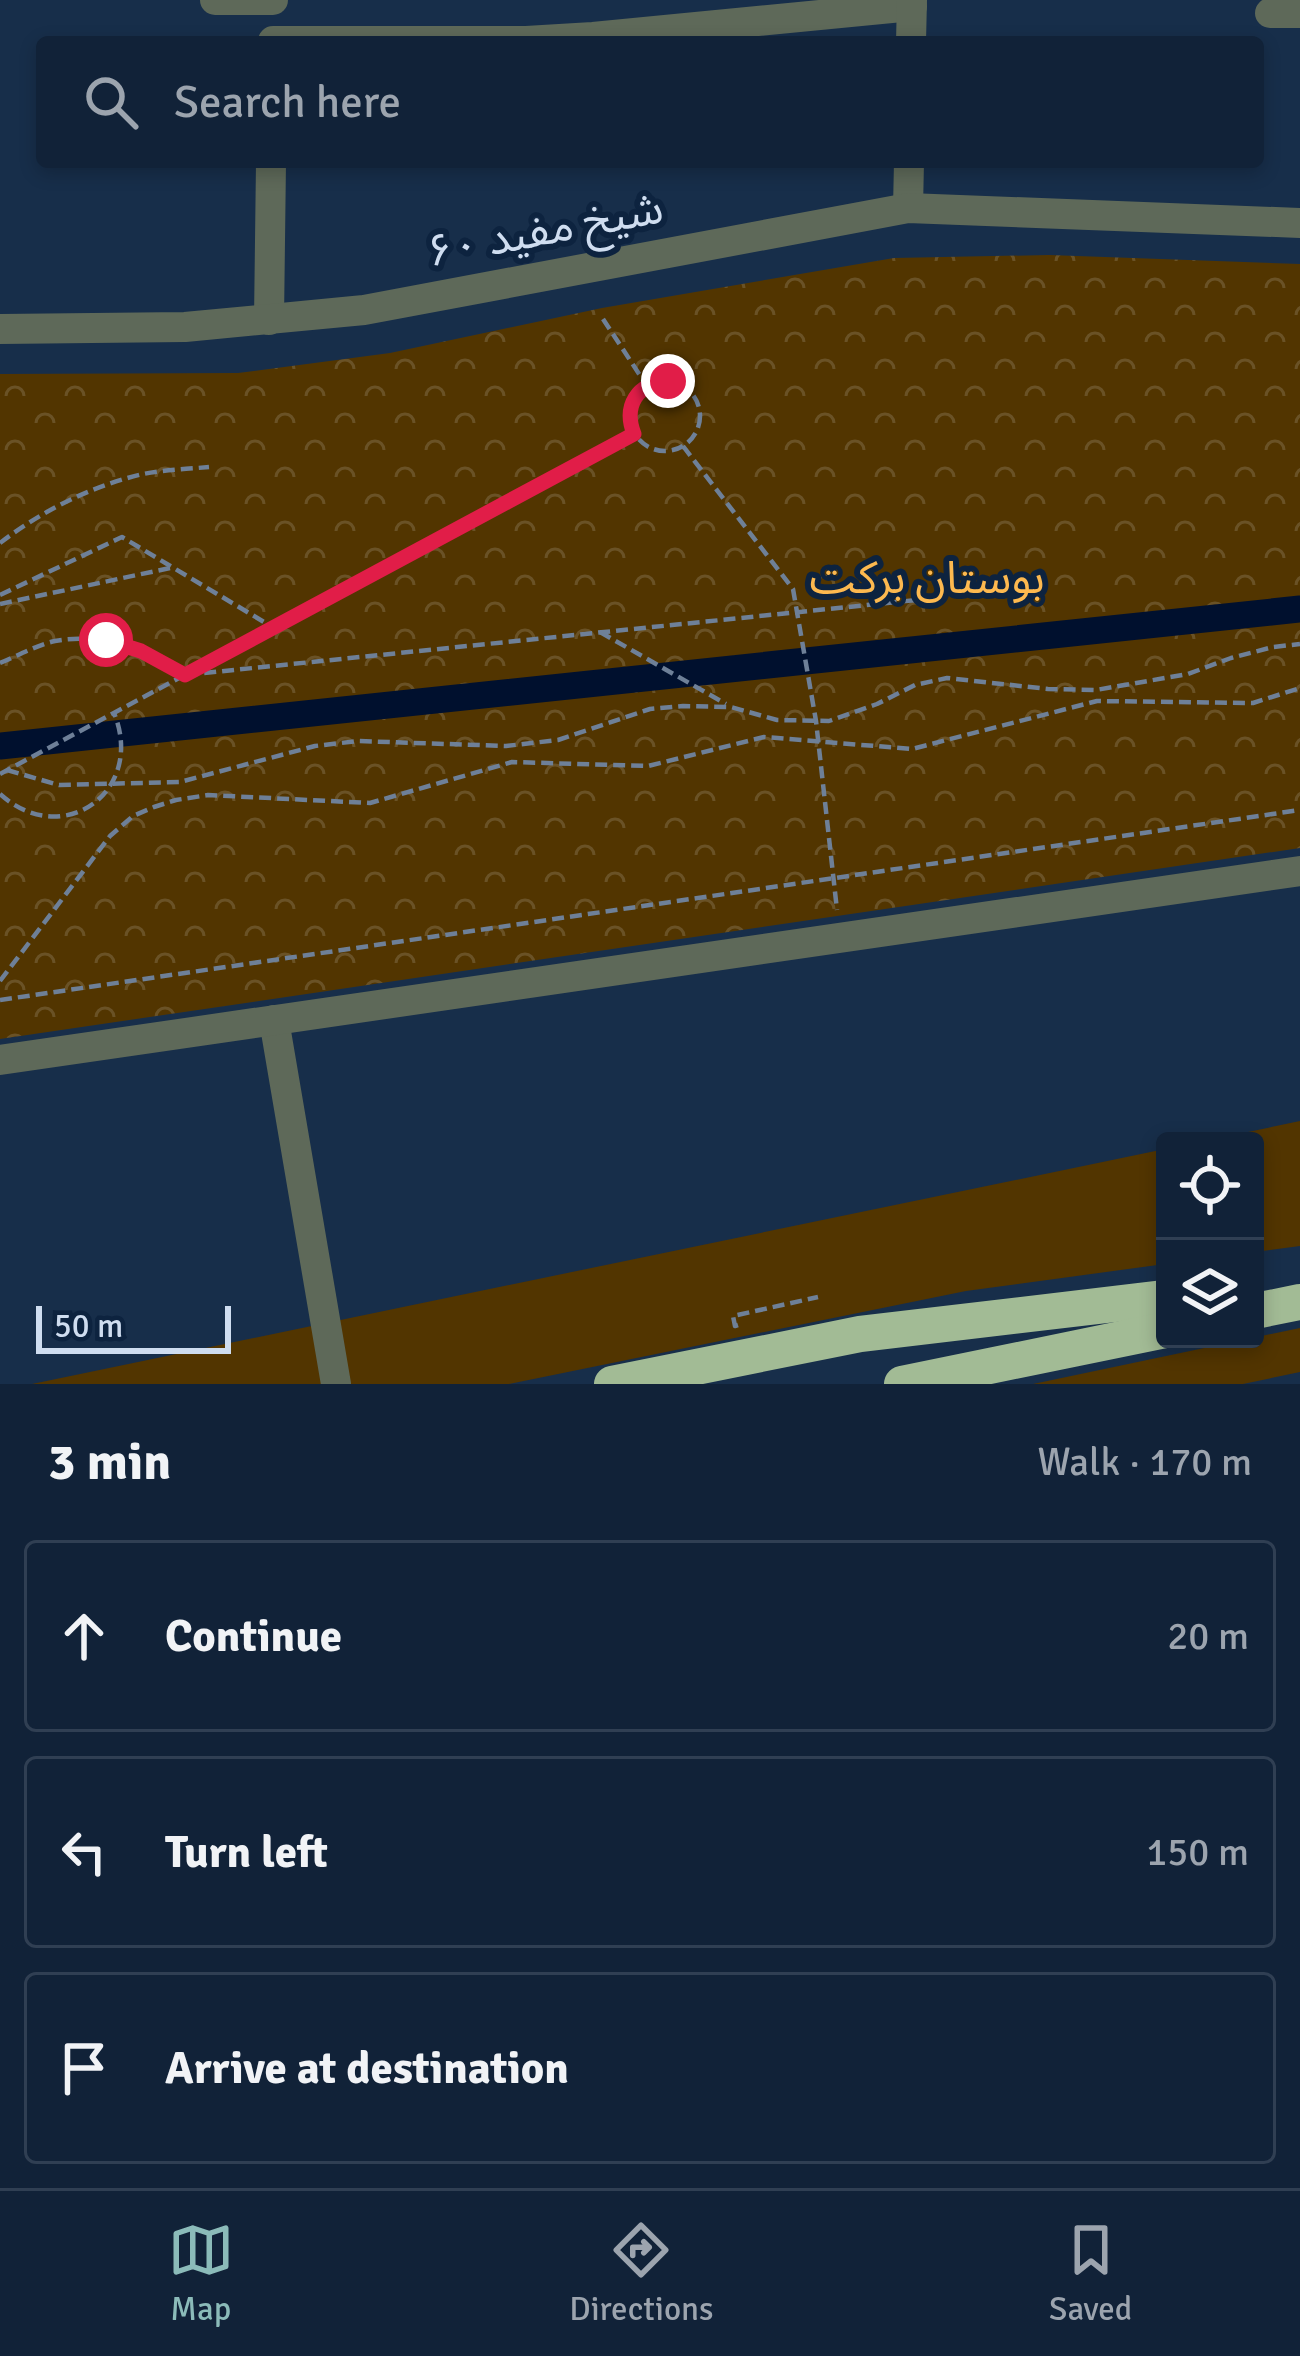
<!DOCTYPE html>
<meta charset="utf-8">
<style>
body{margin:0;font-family:Signika,"Noto Sans Arabic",sans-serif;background:#1e2f43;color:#f1f3f6}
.controls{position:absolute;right:36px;bottom:36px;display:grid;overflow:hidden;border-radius:12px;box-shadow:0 6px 18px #0003}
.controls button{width:108px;height:108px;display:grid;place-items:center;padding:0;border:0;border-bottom:3px solid #303f53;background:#112238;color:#f1f3f6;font:60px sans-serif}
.scale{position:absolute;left:36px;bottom:30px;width:195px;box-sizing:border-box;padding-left:12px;border:6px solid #cfddf0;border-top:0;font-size:33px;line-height:42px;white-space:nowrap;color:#cfddf0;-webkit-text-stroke:9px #0d233f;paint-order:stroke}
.stop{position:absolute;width:36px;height:36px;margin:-27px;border:9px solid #e11d48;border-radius:50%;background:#fff}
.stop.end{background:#e11d48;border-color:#fff;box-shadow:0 3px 12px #0008}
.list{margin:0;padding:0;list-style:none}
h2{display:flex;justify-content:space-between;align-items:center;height:156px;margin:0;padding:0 48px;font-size:51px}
h2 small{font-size:39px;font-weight:400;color:#9ca4ae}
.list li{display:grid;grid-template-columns:78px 1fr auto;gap:36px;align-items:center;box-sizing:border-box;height:192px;margin:0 24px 24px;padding:0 24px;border:3px solid #303f53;border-radius:12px}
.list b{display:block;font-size:45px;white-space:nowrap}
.list em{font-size:39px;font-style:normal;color:#9ca4ae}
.icon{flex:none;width:66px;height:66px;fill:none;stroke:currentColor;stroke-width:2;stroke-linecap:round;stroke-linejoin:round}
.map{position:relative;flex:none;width:1300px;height:1384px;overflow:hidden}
.search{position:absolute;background:#112238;box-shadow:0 6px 18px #0003;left:36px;right:36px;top:36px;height:132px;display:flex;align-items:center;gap:30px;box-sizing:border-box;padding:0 42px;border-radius:12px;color:#9ca4ae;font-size:45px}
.sheet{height:804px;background:#112238}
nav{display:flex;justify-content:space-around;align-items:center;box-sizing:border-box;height:168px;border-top:3px solid #303f53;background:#112238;font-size:33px;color:#9ca4ae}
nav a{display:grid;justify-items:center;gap:6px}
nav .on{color:#8bbbb9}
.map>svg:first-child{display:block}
</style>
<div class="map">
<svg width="1300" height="1384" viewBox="0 0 1300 1384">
<defs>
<pattern id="park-crowns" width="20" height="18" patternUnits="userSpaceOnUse" patternTransform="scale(3)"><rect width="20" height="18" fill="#523500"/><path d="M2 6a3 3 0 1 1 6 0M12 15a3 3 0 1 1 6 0" fill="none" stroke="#6a5226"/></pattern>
</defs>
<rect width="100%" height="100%" fill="#172e4a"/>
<g fill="#523500">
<path d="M1300,1121v125l-45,6v-111h-50z"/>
<path d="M1165,1149v115l-199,27 -457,93h-477z"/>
<path d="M1300,1328v44l-57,12h-210z"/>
</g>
<path fill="url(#park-crowns)" d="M1049,255l251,9v584l-1300,191v-665l238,-1 152,-20 212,-45 292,-50z"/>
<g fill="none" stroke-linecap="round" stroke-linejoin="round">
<path stroke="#00102e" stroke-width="27" d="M0,746l1300,-137"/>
<g stroke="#6e8098" stroke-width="4.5" stroke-dasharray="12 6" stroke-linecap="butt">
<path d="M603,319l44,67"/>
<circle cx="665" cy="416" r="35"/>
<path d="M683,446l110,143 23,132 21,189"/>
<path d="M0,543c42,-32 91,-57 143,-69 21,-4 44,-5 66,-7"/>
<path d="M0,595l122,-58 152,91"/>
<path d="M0,604l170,-36"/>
<path d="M600,632l126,72"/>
<path d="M0,663c17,-7 37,-18 55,-22 49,-9 88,11 130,34l731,-75"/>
<path d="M7,770l52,15 121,-3 135,-36 43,-5 148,5 52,-6 92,-31 33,-3 48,1 46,13 52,1 48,-17 38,-19 32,-7 101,11 48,1 92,-16 43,-16 42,-11 27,-3"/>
<path d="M0,774l634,-340"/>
<path d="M0,794c63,57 146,-3 114,-81"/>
<path d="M0,981l110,-145 23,-20 21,-9 22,-7 32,-5 162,8 142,-41 136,4 116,-29 148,12 185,-48 156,2 47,-15"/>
<path d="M0,1000l1300,-190"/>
<path d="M738,1325l-3,1 -2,-10 85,-19"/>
</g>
<g stroke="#5e6959" stroke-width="30">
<path d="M215,0h58"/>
<path d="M1270,13h30"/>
<path d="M273,41h253l67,-4 319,-31"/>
<path d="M911,42l1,-42"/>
<path d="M908,208l1,-46"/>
<path d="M269,320l2,-158"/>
<path d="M0,329l185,-2 179,-17 544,-102 392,15"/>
<path d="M274,1020l62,364"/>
<path d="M0,1060l1300,-189"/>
</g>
<g stroke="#a2bb95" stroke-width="36">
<path d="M1255,1311l45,-9"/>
<path d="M612,1384l248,-50 305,-36"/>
<path d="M902,1384l263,-54"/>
</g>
</g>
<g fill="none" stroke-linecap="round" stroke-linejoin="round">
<path stroke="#e11d48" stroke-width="15" d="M106,640l35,11 44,24 449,-241c-11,-28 3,-51 34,-53"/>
</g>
<g text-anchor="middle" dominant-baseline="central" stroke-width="12" stroke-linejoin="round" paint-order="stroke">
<g font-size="45" fill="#cfddf0" stroke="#0d233f">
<text transform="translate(545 230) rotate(-11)">شیخ مفید ۶۰</text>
</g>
<g font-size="45" fill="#fdb94f" stroke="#0d233f">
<text x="927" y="578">بوستان برکت</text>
</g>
</g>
</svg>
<div class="controls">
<button><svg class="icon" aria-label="locate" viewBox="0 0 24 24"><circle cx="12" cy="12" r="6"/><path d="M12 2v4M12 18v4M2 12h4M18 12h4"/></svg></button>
<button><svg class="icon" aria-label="layers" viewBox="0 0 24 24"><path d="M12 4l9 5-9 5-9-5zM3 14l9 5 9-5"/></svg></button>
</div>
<div class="scale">50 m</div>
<div class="stop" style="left:106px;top:640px"></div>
<div class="stop end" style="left:668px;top:381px"></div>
<div class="search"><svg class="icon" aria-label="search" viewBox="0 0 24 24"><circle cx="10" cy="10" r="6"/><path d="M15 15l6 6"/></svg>Search here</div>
</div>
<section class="sheet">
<h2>3 min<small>Walk · 170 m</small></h2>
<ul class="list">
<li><svg class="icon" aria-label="ahead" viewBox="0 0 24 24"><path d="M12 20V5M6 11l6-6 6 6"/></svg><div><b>Continue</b></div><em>20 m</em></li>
<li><svg class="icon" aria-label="left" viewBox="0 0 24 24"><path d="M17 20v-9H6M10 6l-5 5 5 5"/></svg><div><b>Turn left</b></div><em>150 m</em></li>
<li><svg class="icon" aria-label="arrive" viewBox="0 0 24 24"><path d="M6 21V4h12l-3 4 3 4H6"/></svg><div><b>Arrive at destination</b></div></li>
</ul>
</section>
<nav>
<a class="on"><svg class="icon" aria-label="map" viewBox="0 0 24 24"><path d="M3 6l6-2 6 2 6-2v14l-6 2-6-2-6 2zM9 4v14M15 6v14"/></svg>Map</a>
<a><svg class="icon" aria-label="directions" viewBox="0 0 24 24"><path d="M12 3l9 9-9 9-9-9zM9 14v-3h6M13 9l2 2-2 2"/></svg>Directions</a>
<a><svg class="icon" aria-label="saved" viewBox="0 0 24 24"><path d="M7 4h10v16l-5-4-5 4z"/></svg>Saved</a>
</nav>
